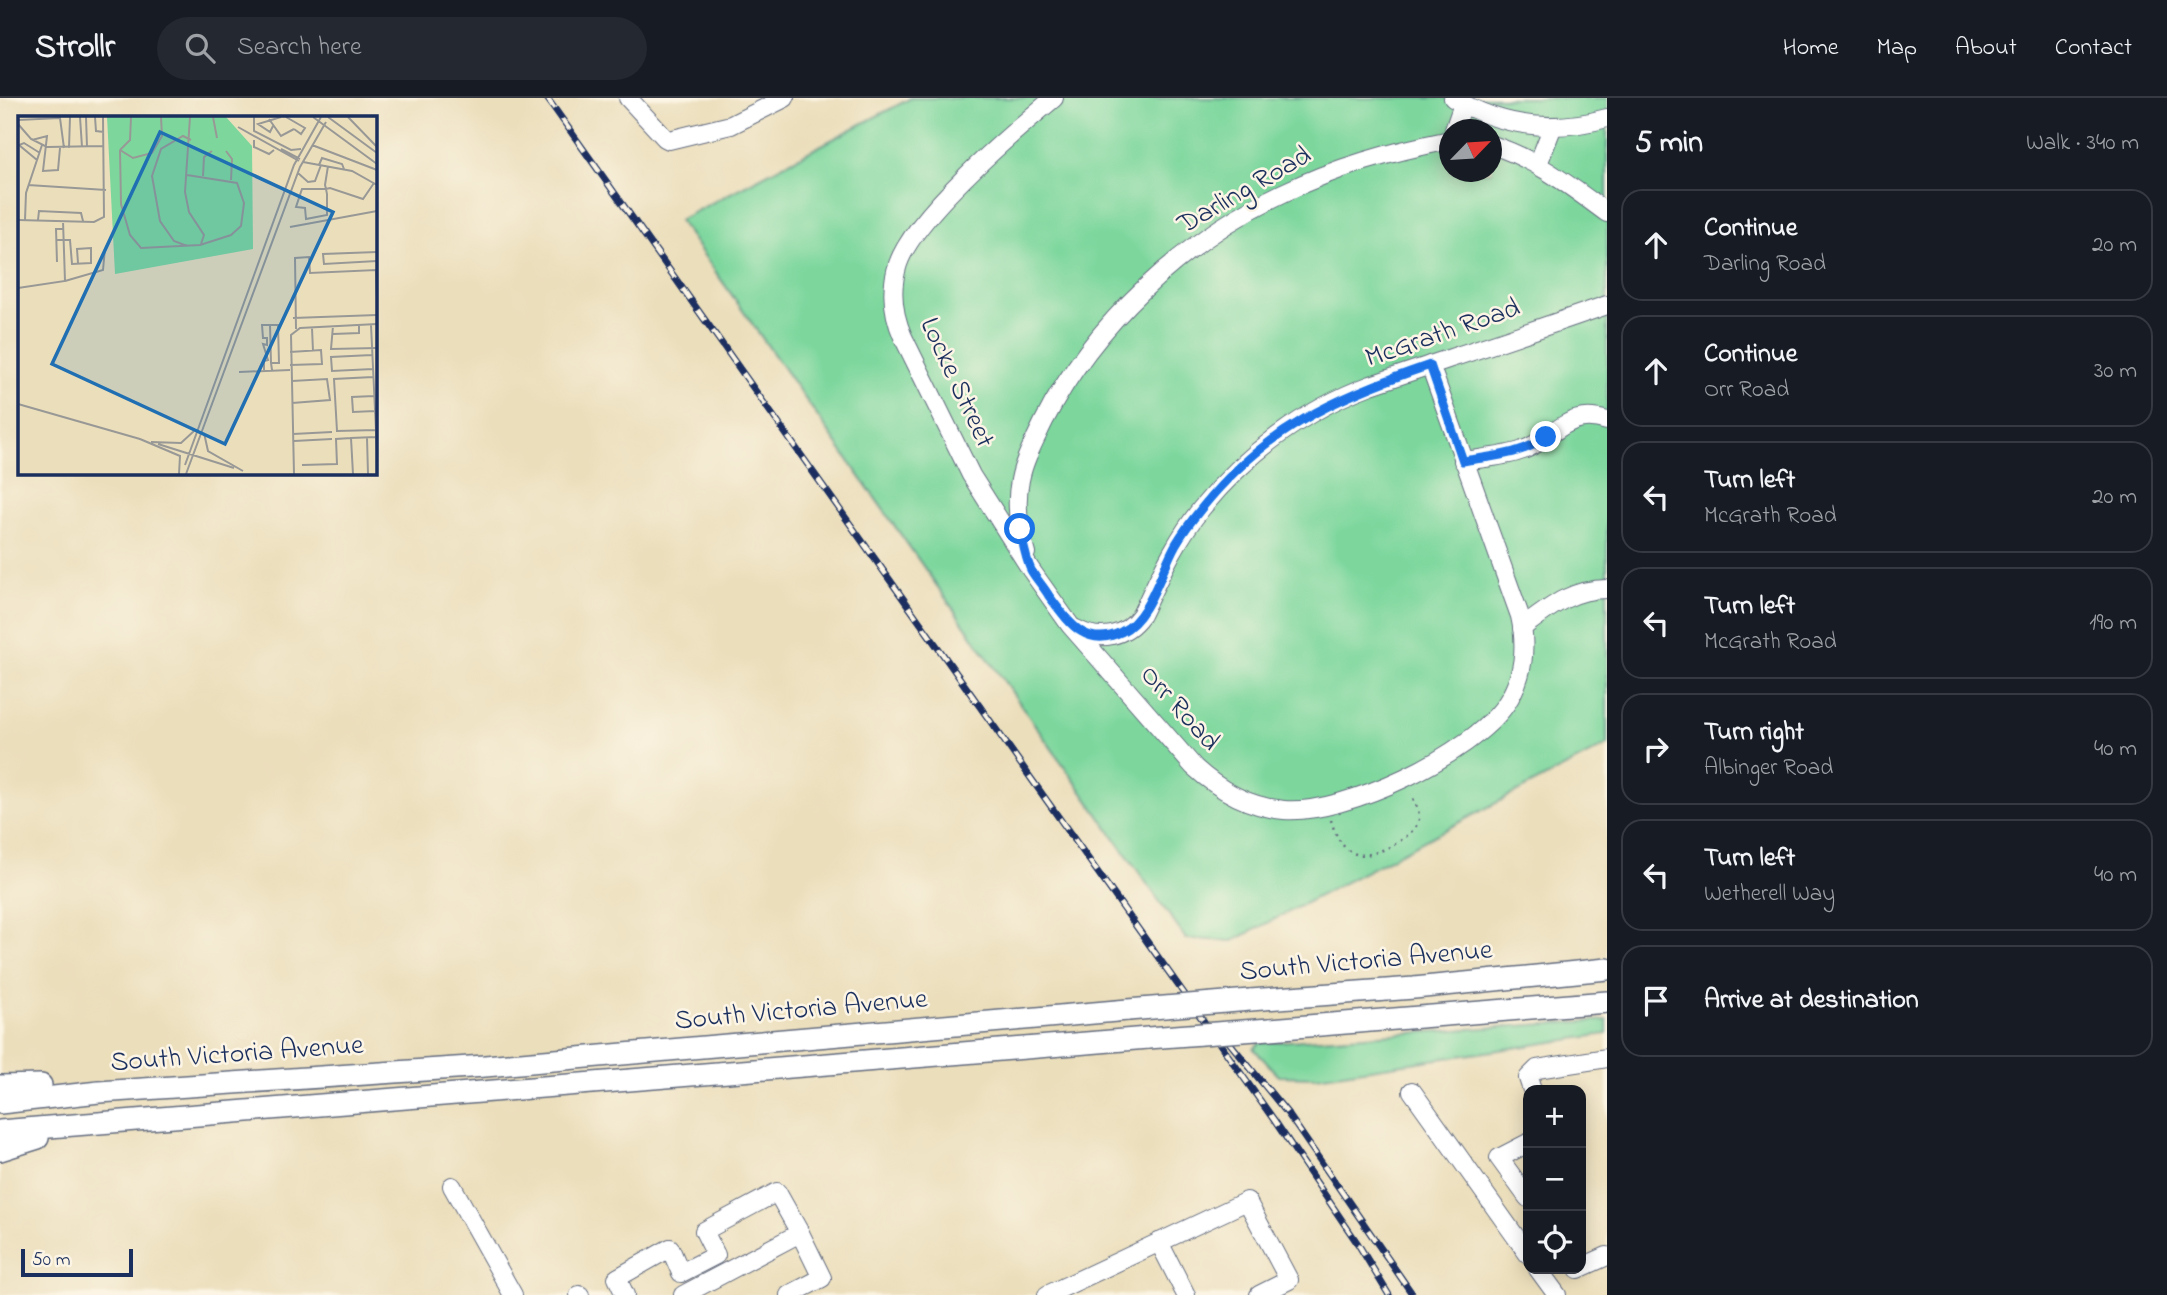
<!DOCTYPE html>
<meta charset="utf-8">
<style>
body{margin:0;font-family:"Indie Flower",sans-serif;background:#242831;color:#f1f3f6}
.controls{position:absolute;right:21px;bottom:21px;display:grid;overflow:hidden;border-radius:14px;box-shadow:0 4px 18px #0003}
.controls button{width:63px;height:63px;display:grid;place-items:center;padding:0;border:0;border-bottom:2px solid #363941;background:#171b24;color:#f1f3f6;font:35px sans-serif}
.compass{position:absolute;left:1439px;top:21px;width:63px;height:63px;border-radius:50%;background:#171b24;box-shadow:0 4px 18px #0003;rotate:65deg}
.scale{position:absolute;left:21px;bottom:18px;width:112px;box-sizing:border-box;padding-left:7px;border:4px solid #1b2f5e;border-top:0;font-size:19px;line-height:24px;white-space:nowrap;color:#1b2f5e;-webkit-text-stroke:5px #fcf5e5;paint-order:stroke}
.stop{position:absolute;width:21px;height:21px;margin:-16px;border:5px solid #1a73e8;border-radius:50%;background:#fff}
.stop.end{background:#1a73e8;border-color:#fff;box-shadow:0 2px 7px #0008}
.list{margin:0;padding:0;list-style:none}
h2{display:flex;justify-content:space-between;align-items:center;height:91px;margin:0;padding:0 28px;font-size:30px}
h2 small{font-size:23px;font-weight:400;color:#9ea1a6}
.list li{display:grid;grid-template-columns:46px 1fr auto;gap:21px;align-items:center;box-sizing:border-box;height:112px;margin:0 14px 14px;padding:0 14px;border:2px solid #363941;border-radius:21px}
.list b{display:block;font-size:26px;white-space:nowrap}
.list p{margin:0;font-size:23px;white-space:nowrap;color:#9ea1a6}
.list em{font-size:23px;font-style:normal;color:#9ea1a6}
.icon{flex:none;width:38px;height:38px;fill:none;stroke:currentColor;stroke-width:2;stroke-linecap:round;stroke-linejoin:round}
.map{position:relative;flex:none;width:1607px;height:1197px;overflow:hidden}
header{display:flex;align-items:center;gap:42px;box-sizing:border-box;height:98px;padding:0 35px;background:#171b24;border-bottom:2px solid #363941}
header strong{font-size:33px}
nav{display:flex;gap:38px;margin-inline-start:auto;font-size:24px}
.search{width:490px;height:63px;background:#242831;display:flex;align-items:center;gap:18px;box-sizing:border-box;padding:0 24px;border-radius:38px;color:#9ea1a6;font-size:26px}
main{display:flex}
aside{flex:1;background:#171b24}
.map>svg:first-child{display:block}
</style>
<header>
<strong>Strollr</strong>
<div class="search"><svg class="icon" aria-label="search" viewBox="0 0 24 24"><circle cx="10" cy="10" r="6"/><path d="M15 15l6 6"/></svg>Search here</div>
<nav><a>Home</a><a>Map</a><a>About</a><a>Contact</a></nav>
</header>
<main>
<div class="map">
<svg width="1607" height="1197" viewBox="0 0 1607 1197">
<rect width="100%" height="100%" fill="#fcf5e5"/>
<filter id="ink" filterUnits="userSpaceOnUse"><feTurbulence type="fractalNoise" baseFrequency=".0143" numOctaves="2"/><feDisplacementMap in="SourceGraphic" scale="14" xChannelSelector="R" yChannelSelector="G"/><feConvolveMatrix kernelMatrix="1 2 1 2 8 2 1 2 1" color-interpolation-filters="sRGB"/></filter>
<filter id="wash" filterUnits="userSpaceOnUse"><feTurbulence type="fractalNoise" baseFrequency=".00686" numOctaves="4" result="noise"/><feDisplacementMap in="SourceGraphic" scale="28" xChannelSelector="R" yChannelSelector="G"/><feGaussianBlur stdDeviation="1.57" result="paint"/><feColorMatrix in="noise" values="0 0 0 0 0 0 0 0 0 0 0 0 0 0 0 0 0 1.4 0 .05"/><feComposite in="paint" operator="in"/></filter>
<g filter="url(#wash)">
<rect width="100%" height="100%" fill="#ebdebb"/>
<g fill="#7dd79d" stroke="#4c837e" stroke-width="2" fill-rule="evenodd">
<path d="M911,0h696v647l-374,196 -47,-2 -507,-719zM1450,32h42v42h-42z"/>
<path d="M1607,922v14l-291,43 -37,-1 -25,-27 5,-6z"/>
</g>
</g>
<g filter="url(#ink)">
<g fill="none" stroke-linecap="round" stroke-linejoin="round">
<g stroke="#646c7f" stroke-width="20">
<g id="minor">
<path d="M628,0l37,40 4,2 62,-15 54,-27"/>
<path d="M1054,0c-42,35 -139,117 -156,166 -8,25 -5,50 5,73l68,138 60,95 39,55 124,142c25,23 55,40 90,43 61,5 188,-56 222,-106 18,-27 21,-57 14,-88l-90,-251"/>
<path d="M1453,0c48,29 101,35 154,20"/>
<path d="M1454,32l9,-26"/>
<path d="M1492,47c44,14 78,41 115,68"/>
<path d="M1538,66l15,-38"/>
<path d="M1463,363c19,-3 42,-4 60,-11 33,-12 43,-42 84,-29"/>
<path d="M1026,455c-7,-23 -11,-49 -6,-73 4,-21 15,-40 24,-59 50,-98 140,-181 239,-228 53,-26 108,-41 167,-53"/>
<path d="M1522,530c28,-21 49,-39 85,-39"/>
<path d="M1076,531c24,13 49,8 65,-14 18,-37 34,-74 60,-106 45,-55 103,-99 170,-124 26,-9 53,-18 80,-27 52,-17 104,-35 156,-53"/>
<path d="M1532,992l-4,-12 9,-9 70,-11"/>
<path d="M1412,993l116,163"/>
<path d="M1528,1045l-29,15 29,40"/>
<path d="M452,1088l61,109"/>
<path d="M1159,1144l27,53"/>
<path d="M1538,1171l19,26"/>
<path d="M1578,1171l29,-13"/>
<path d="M579,1197h1"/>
<path d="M625,1197l-8,-17 53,-30 11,25 35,-18 -12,-24 73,-39 23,41"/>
<path d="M683,1197l117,-62 22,45 -33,17"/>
<path d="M1047,1197l200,-94 42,79 -30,15"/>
</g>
</g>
<g stroke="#646c7f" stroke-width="24">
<g id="major">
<path d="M1250,902l164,-12 193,-19"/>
<path d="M1270,931l337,-27"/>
<path d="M0,988l41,-1"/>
<path d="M0,1005l99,-11 386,-26 643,-56"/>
<path d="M0,1033l1148,-93"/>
<path d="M0,1052l38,-12"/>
</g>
</g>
<path stroke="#646c7f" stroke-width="2.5" stroke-dasharray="2 5" stroke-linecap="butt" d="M1331,722c4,14 10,29 25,34 17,5 59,-16 63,-35 1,-8 -5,-18 -8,-25"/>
<use href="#minor" stroke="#fff" stroke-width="18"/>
<use href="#major" stroke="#fff" stroke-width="21"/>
<g stroke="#1b2f5e" stroke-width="7">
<g id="rail">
<path d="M547,0l727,1022 84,124 31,51"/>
<path d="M1229,944l59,72 125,181"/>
</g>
</g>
<use href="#rail" stroke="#fcf5e5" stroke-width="4.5" stroke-dasharray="13" stroke-linecap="butt"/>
<g stroke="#646c7f" stroke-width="24" stroke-linecap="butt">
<g id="major-bridge">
<path d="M1128,912l122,-10"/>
<path d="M1148,940l122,-9"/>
</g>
</g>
<use href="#major-bridge" stroke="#fff" stroke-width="21"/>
</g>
</g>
<g fill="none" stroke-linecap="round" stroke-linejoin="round" filter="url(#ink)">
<path stroke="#1a73e8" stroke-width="9" d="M1020,431c3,13 5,28 11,41 5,9 13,17 18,26 19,25 36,53 72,36 28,-12 40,-62 55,-88 7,-12 16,-24 25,-35 64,-80 135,-112 229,-144l33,96c30,-5 58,-6 83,-24"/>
</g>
<g text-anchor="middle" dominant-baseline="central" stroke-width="5" stroke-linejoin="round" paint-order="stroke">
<g font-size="28" fill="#1b2f5e" stroke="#fcf5e5">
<text transform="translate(1245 93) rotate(-30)">Darling Road</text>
<text transform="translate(1443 236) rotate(-19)">McGrath Road</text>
<text transform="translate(956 285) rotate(65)">Locke Street</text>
<text transform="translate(1179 611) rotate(48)">Orr Road</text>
<text transform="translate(1366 864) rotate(-5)">South Victoria Avenue</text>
<text transform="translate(801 913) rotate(-5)">South Victoria Avenue</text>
<text transform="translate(237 957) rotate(-4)">South Victoria Avenue</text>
</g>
</g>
<g transform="translate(18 18)">
<rect width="359" height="359" fill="#ebdebb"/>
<path d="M89,1h119l26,29 1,103 -138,25z" fill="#7dd79d"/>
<path fill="none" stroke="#989896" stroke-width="2" d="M62,1l2,30M68,1l1,30M77,1l1,14 8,1M172,1l-5,75 4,20 15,23 -3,9M195,1l4,21M236,1v14l37,19 10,-1M268,1l19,11 -4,6 -7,-5M295,1l64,47M310,1l49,36M330,1l29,30M251,3l12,17 13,-7M0,4l42,-2 4,30M0,8l13,15 16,8 57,-1M255,10l-3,6 -12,-8 23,-7M220,11l61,34M14,24l15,-4 -4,35 15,-1 2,-22M236,24v7l15,7 5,-4M294,29l65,25M51,32l1,-31M263,33l19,10M102,34l1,54 9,31 11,13 59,-3 31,-10 10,-9 3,-23 -7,-20 -50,-8M102,34l13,8 19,-5 10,-17 -1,-19M102,34l10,-10 1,-23M208,35l6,8 -1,21M19,44l-18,-15 5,-2 16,10M285,46l49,9 25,14M301,49l3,-7 20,6 2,5M310,50l-3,19 1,4 1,5v21l-21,4 -1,-11 -9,-1 6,-18h24l4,-1 33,11 11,-16M280,57l10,9 7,-1 6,-16M185,60l1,-19 8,-6M10,69l78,5M0,104l76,2 10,-5 -1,-100M7,104l1,-27 16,-48M20,104l1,-9 42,2 2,8M272,111l87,-16M38,124h14l2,24 19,-1v-15l-14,1 1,14M169,130l-13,-5 -14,-20 -8,-45 9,-27 22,-13 8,4M359,136l-54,2 1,10 53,-3M39,146l-1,-33h7M47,165l38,-11 2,-22M0,172l47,-7 -2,-60M275,202l84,-3M353,209l6,127M315,210l-2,23 46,-1M294,212l1,23M278,213l-1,-71 14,-1 1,16 66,-3 1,28M315,218l26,-1v-8M272,236l31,-2 1,14 -32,1M354,239l-41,2 1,14 41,-2M253,247h8l-1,-38h-8l1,38 1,7M246,254v-9l4,-1 -5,-16 4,1v-7h-4l-1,-13h8M221,256l51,-2M355,261l-39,2 3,52 39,-1M274,265l35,-2 3,21 -38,3M356,280l-22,1 1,15 22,-1M0,288l122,35M186,317l4,18 35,20M275,318l39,-2M349,322l1,36M122,323l40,17 -1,18M276,325l38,-2M133,326l30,1 13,-12M140,328l76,24M167,349l109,-300 27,-48M284,349l35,-1 -1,-25 15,-1M168,358l114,-307 26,-45M276,358l-3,-139 9,-7 77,-4M335,358l-2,-36 25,-1"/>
<path fill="#1f6fb2" fill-opacity="0.15" stroke="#1f6fb2" stroke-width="3.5" d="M142,16l173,80 -108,232 -173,-80z"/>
<rect width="359" height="359" fill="none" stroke="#1b2f5e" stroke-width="3.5"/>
</g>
</svg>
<div class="controls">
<button>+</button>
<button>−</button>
<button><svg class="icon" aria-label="locate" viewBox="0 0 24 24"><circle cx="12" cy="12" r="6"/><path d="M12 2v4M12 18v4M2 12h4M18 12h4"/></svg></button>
</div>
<svg class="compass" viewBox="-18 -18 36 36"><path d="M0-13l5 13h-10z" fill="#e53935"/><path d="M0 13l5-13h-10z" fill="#9ea1a6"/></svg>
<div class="scale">50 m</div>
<div class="stop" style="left:1020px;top:431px"></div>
<div class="stop end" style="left:1546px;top:339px"></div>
</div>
<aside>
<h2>5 min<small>Walk · 340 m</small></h2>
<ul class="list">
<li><svg class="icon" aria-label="ahead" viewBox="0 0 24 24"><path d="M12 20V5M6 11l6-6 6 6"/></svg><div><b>Continue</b><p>Darling Road</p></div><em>20 m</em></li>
<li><svg class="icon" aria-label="ahead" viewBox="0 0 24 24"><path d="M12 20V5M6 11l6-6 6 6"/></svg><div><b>Continue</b><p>Orr Road</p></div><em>30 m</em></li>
<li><svg class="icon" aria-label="left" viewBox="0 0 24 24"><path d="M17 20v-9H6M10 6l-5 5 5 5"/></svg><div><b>Turn left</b><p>McGrath Road</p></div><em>20 m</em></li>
<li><svg class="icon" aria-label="left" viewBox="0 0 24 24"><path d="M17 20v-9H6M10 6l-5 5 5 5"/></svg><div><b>Turn left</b><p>McGrath Road</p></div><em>190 m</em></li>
<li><svg class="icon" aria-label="right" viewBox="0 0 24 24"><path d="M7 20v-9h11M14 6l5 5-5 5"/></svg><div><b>Turn right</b><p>Albinger Road</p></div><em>40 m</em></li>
<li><svg class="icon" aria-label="left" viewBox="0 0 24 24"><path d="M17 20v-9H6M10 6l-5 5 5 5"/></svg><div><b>Turn left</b><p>Wetherell Way</p></div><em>40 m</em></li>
<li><svg class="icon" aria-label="arrive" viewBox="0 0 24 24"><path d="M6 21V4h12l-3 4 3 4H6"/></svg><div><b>Arrive at destination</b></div></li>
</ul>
</aside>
</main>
